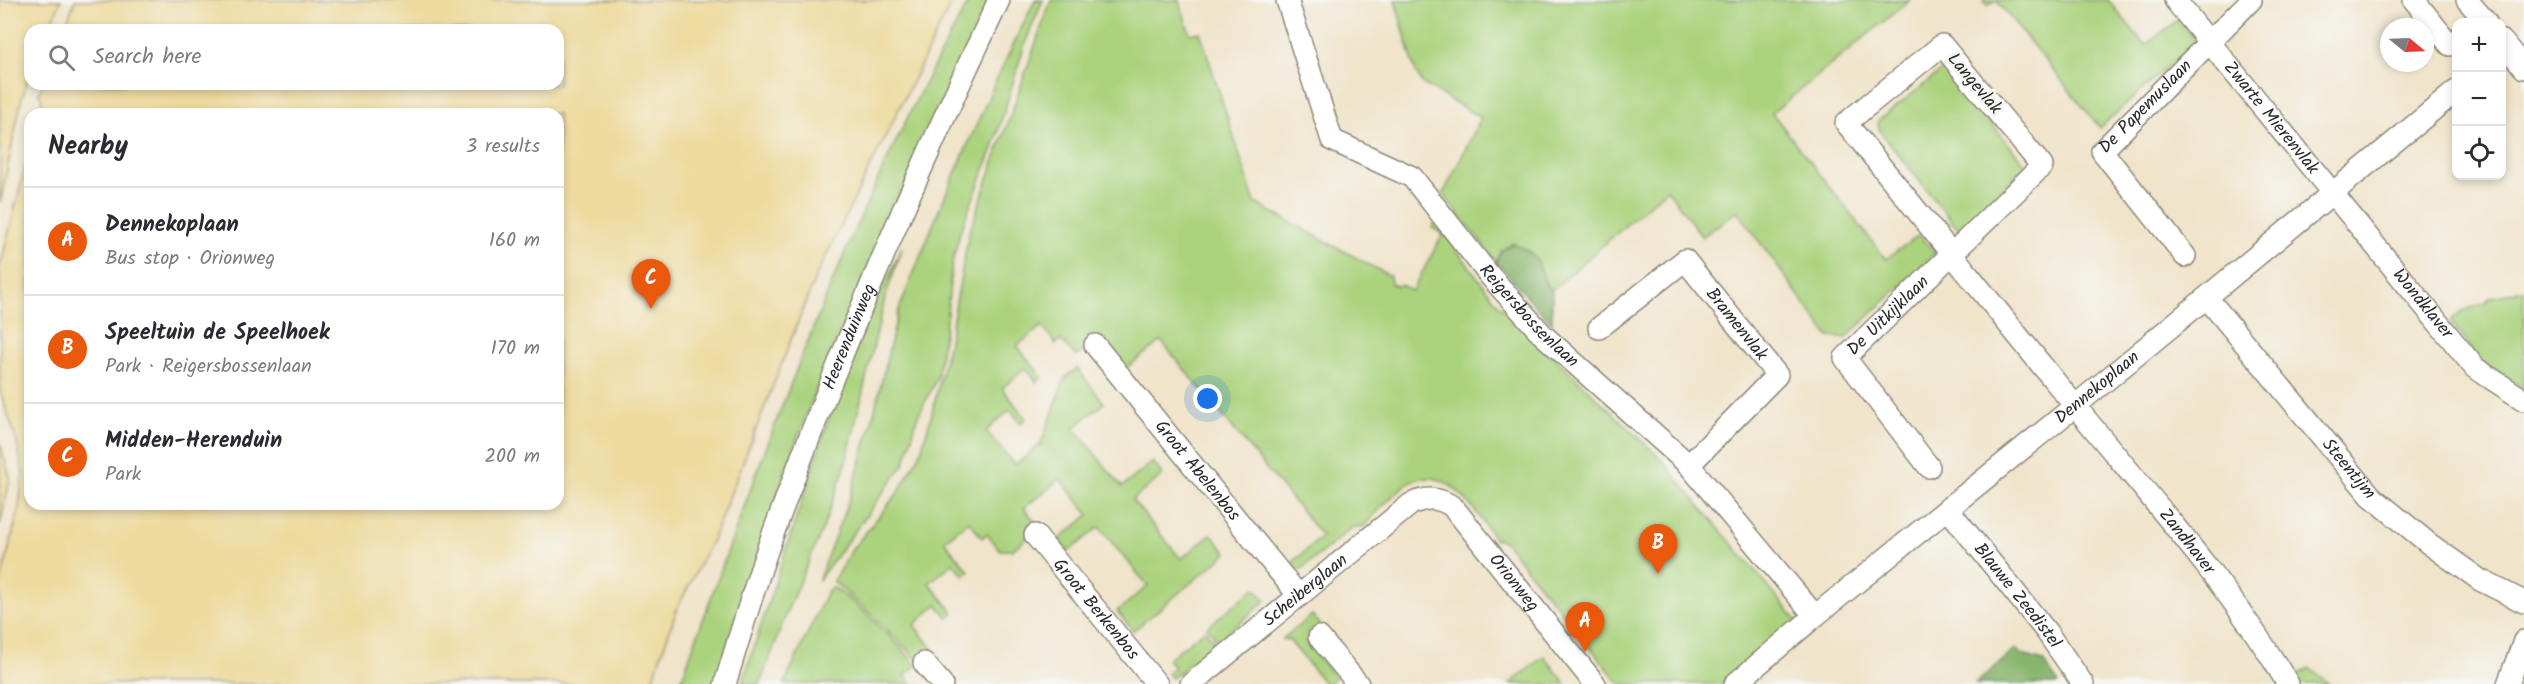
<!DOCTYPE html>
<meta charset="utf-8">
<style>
body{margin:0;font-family:Kalam,sans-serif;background:#f2f2f3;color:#2b2b33}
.controls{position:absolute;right:18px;top:18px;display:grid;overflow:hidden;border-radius:12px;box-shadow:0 3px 9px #0003}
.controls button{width:54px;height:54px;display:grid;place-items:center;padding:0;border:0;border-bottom:2px solid #e1e1e2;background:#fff;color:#2b2b33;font:30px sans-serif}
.compass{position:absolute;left:2380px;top:18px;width:54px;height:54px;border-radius:50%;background:#fff;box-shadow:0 3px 9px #0003;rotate:109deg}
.you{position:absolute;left:1208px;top:399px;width:21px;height:21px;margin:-15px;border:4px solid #fff;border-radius:50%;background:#1a73e8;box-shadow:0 0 0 9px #1a73e833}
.badge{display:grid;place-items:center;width:39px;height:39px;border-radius:50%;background:#ea580c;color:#fff;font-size:20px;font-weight:700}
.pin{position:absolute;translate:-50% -50px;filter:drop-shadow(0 2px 3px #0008)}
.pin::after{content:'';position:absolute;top:32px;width:21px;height:18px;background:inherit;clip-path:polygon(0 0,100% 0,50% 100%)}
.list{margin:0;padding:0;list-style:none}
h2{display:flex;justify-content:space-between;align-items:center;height:78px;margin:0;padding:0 24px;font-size:26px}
h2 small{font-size:20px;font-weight:400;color:#7c7c81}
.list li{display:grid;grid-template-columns:39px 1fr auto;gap:18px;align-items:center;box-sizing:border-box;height:108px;padding:0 24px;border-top:2px solid #e1e1e2}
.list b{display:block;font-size:22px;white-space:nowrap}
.list p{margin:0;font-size:20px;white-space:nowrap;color:#7c7c81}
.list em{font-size:20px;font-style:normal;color:#7c7c81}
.icon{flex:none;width:33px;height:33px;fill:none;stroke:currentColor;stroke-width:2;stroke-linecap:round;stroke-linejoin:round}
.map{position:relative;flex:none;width:2524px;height:684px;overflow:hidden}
.search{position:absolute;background:#fff;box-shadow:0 3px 9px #0003;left:24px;top:24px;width:540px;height:66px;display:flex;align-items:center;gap:15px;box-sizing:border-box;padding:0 21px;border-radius:18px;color:#7c7c81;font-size:22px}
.panel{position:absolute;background:#fff;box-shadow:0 3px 9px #0003;left:24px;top:108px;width:540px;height:402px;border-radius:18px}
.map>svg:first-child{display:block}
</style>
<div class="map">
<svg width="2524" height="684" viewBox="0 0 2524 684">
<rect width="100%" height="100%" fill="#f6f6f2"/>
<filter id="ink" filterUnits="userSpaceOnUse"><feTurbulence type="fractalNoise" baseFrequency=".0167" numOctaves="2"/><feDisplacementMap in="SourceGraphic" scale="12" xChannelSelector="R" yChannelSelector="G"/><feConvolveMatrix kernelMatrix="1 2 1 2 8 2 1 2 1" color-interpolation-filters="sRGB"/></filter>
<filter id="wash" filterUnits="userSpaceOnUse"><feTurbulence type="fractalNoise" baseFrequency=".008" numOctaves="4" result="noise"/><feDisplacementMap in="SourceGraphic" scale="24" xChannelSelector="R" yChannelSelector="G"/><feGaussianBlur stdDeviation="1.35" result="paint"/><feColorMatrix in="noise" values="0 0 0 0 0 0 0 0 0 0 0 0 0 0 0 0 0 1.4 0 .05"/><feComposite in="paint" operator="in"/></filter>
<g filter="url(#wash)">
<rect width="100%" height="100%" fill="#f0e4ca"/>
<g fill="#abd37e" stroke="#6b7f54" stroke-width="1.5">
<path d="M970,0h20c-66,145 -136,290 -193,439 -30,81 -56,163 -82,245h-35c83,-232 167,-469 290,-684z"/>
<path d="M1035,0h8l-18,43 -32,105 -33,84 -8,31 -5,51 -10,64 -20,40 -12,45 -87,118 33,-87 21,-72 26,-110 41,-102 59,-134z"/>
<path d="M1051,0h128l11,34 10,-2 55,171 135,73 1,8 7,2 3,-1 11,6 31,-57 -11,-6 3,-6 63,82 160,152 139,165 -76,63h-101l-116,-143 -10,-3c-20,-28 -50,-83 -92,-50 -14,11 -27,26 -39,39h-10l-54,44 -7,-8 30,-27 -161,-195 -36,28 -25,-31 -24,18 -15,-16 -5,4 -14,-18 -25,20 25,31 -5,5 -11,-14 -24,20 24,31 -5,4 -11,-13 -24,21 29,34 26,-21 24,-66 12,-10 27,35 -30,25 48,59 31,-25 10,13 -31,25 49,59 30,-25 16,19 -94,78 -16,-20 31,-25 -49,-59 -31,25 -10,-12 31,-25 -29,-36 -36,29 16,20 -28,22h-12l-13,-16 -5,4 -13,-17 -25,20 25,30 -5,5 -11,-13 -24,20 25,30 -6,5 -11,-14 -23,21 20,26 -14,11 -45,-44 -42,-37 20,-33 44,-54 23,-40 11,-37 17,-71 21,-113z"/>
<path d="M1395,0h515l-138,113 114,146 33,-24 16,18 -89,85 -17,-1 -92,-126 -35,26 -35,-48 -115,101 -4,-3 -18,-35 -28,-2 -6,12 -53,-68 38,-76 -58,-34 -7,-11z"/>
<path d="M1983,0h125l37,45 33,-25 18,21 -96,87 -104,-128 -8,6z"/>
<path d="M1945,68l81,97 -65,63h-4l-71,-89 -7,-10 -1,-8z"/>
<path d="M902,247l-17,51 -40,169 -21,59 -34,78 -30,80h-18l88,-270 34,-85z"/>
<path d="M2524,290v98l-41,-25 -33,-42 12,-10 24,-8 3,-5z"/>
<path d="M832,587c15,7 75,64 84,79l-11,9 7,9h-128l43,-92z"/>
<path d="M1255,588l11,13 -48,40 -11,-14z"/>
<path d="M1312,615l11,13 -17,14 29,36 -6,6h-4l-36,-44 -7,-1z"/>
<path d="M1205,630l10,13 -43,35 -5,-5 7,-6 -6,-8z"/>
<path d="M1544,656l22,28h-56z"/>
<path d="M2309,668l20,16h-31l-4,-7z"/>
</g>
<g fill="#88b56d" stroke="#5a704c" stroke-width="1.5">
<path d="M1513,243c24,10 27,21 34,44l5,3v34l-56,-62 6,-12z"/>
<path d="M2016,649l4,5 23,7 16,23h-84z"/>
</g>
<g fill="#eeda9e" stroke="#8c8264" stroke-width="1.5">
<path d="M0,0h61l-13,30h-18v43l-8,24 -22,106z"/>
<path d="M75,0h878l-137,276 -102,260 -37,73 -26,75h-650l-1,-99 19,-77 4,-35 -7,-34 -16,-48v-124l30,-119v356h528v-390h-520l4,-15 -3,-6 4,-9h515v-54h-494z"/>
<path d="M0,443l10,35 -10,48z"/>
</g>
</g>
<g filter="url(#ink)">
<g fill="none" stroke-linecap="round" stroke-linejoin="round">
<g stroke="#8e887a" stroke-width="24">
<g id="minor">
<path id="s1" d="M1287,0l45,140 80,37 78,99 53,59 146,130 126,151"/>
<path id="s2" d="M2175,0l300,368 49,32"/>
<path d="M2414,0l36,45"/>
<path d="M2467,0l19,22"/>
<path d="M2502,41l22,27"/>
<path id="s3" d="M2185,256l-83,-105 149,-151"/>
<path id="s4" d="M2207,298l164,198 57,47 52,37 44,22"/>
<path id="s5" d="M1599,328l86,-68 92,115 -88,90"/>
<path id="s6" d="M1095,345l204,251"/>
<path id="s7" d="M1929,467l-84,-109 197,-192 -100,-121 -96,78c76,94 152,189 229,283 74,90 153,178 213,278"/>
<path id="s8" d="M1948,509l98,122 37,53"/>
<path id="s9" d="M1035,535l122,149"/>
<path d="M1319,637l39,47"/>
<path d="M924,663l18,21"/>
<path id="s10" d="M725,684c14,-46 28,-93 44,-139 67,-185 145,-367 230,-545"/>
<path id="s11" d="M1191,684l220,-180c16,-7 28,-7 42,3l142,177"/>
<path id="s12" d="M1735,684l80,-68 260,-210 381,-315"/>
<path d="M2508,684l16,-43"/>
</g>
</g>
<use href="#minor" stroke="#fff" stroke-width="21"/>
</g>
</g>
<g text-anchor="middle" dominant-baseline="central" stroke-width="6" stroke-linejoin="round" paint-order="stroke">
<g font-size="18" fill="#2b2b2b" stroke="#f6f6f2">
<text transform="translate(1974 84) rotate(50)">Langevlak</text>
<text stroke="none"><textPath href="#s3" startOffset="196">De Papemuslaan</textPath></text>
<text stroke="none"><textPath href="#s2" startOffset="152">Zwarte Mierenvlak</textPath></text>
<text stroke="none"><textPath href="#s2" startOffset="392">Wondklaver</textPath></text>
<text stroke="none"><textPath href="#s1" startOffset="417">Reigersbossenlaan</textPath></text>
<text stroke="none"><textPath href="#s7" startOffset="198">De Uitkijklaan</textPath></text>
<text stroke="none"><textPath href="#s5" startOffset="192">Bramenvlak</textPath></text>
<text stroke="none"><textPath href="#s10" startOffset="369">Heerenduinweg</textPath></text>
<text stroke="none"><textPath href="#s12" startOffset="468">Dennekoplaan</textPath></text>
<text stroke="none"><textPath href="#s4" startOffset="222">Steentijm</textPath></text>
<text stroke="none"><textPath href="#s6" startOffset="162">Groot Abelenbos</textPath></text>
<text stroke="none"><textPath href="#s7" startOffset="1233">Zandhaver</textPath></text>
<text stroke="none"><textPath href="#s11" startOffset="426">Orionweg</textPath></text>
<text stroke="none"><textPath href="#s11" startOffset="148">Scheiberglaan</textPath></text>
<text stroke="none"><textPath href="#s8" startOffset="111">Blauwe Zeedistel</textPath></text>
<text stroke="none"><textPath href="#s9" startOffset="96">Groot Berkenbos</textPath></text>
</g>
</g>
</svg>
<div class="controls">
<button>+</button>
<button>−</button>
<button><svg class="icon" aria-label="locate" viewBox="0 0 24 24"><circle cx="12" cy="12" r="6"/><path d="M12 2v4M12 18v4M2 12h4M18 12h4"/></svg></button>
</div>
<svg class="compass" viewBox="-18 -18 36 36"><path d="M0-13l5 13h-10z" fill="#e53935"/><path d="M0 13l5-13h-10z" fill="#7c7c81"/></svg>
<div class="you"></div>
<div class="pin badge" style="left:1585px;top:652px">A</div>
<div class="pin badge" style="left:1658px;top:574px">B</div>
<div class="pin badge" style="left:651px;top:309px">C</div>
<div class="search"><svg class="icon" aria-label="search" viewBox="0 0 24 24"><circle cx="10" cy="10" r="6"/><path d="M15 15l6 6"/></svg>Search here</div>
<section class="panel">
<h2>Nearby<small>3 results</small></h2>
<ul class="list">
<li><span class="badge">A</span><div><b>Dennekoplaan</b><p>Bus stop · Orionweg</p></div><em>160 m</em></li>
<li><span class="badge">B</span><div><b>Speeltuin de Speelhoek</b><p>Park · Reigersbossenlaan</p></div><em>170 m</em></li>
<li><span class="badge">C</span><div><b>Midden-Herenduin</b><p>Park</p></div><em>200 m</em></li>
</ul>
</section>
</div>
